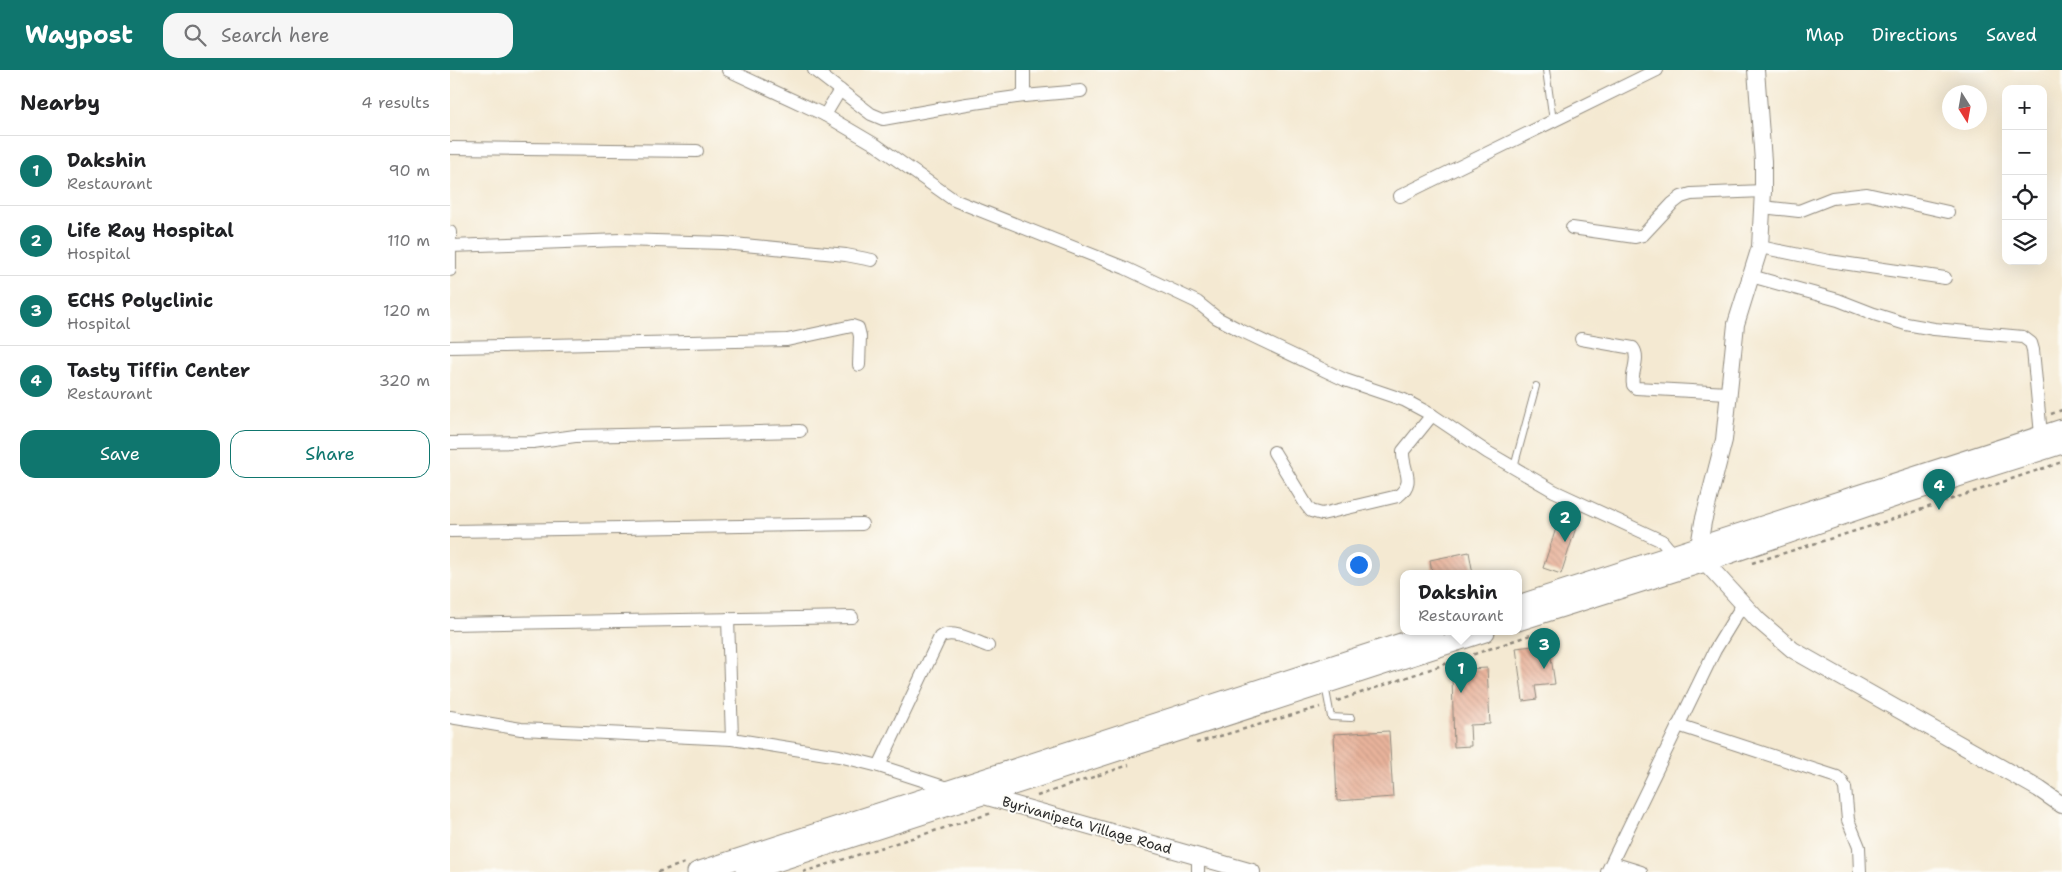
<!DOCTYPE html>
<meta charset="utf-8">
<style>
body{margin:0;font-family:"Shantell Sans",sans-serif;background:#f6f6f6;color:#202124}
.controls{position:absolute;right:15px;top:15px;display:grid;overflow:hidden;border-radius:10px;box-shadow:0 5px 20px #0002}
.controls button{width:45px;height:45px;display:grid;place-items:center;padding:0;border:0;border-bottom:1px solid #e0e0e0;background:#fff;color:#202124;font:25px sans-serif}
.compass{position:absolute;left:1492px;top:15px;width:45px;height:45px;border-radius:50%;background:#fff;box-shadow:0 5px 20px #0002;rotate:169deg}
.you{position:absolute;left:908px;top:494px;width:18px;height:18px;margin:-12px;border:4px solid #fff;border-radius:50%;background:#1a73e8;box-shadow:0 0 0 8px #1a73e833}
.badge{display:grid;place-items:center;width:32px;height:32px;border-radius:50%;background:#0f766e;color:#fff;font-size:16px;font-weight:700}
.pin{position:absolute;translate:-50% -41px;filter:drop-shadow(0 1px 2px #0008)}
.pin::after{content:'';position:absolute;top:26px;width:18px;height:15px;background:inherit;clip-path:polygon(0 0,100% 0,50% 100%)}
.popup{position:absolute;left:950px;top:500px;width:122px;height:65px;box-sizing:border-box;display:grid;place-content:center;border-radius:10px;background:#fff;filter:drop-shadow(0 1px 4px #0005);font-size:16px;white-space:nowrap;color:#757577}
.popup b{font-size:19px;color:#202124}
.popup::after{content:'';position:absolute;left:50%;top:100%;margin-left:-10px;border:10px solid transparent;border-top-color:#fff}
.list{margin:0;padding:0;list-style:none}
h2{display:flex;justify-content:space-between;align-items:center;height:65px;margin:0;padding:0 20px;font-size:21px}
h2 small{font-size:16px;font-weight:400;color:#757577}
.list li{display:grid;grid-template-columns:32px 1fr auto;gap:15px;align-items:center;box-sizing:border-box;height:70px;padding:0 20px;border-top:1px solid #e0e0e0}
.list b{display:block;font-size:19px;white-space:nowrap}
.list p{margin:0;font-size:16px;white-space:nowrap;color:#757577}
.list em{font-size:16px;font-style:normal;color:#757577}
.actions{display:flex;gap:10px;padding:15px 20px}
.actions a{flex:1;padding:11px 0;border:1px solid #0f766e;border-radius:15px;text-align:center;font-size:18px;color:#0f766e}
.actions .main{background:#0f766e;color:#fff}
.icon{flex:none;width:28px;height:28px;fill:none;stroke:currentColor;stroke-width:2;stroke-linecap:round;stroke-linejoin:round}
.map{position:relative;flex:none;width:1612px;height:802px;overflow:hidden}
header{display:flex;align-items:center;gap:30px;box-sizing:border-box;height:70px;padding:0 25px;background:#0f766e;color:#fff}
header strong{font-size:24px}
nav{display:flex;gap:28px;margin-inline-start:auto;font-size:18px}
.search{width:350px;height:45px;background:#f6f6f6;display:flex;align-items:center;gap:12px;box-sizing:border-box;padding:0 18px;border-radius:15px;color:#757577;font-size:19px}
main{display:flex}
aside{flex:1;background:#fff}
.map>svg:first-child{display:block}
</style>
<header>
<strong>Waypost</strong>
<div class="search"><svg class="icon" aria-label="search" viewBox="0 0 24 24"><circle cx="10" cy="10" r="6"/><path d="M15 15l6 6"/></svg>Search here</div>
<nav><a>Map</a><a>Directions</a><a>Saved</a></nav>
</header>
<main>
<aside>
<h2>Nearby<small>4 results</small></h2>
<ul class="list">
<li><span class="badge">1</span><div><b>Dakshin</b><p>Restaurant</p></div><em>90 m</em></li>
<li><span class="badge">2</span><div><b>Life Ray Hospital</b><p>Hospital</p></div><em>110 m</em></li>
<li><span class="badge">3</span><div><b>ECHS Polyclinic</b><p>Hospital</p></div><em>120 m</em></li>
<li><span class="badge">4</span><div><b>Tasty Tiffin Center</b><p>Restaurant</p></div><em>320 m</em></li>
</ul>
<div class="actions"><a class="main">Save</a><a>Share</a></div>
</aside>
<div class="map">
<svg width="1612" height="802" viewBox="0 0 1612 802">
<defs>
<pattern id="building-back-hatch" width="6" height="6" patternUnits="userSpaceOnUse" patternTransform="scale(1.25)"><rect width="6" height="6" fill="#e8b39b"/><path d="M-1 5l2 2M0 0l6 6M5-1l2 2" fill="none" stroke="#c79a86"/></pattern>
</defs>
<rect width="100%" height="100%" fill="#fdfcf7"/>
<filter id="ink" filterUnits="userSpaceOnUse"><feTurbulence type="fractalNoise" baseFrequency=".02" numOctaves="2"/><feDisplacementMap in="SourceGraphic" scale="10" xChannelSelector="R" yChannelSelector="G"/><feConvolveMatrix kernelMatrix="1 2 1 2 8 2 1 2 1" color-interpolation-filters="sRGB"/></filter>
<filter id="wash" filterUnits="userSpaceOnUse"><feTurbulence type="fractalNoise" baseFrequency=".0096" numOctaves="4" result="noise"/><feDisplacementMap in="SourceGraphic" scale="20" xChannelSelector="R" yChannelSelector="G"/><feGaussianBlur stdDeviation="1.12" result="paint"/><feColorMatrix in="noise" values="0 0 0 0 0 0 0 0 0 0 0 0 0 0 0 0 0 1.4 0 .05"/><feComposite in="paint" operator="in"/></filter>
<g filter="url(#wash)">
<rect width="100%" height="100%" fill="#f4e9d2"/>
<g id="blocks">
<g fill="url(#building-back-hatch)">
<path d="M1114,434l17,8 -20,62 -18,-6z"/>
<path d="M1019,482l4,22h-41l-2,-14z"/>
<path d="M1099,574l6,40 -20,2 2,13 -14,2 -7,-53z"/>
<path d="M1037,598l3,56 -20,1 1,21 -17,1 -2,-71 18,-1v-6z"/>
<path d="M939,661l4,66 -56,4 -3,-67z"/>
</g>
</g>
</g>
<g filter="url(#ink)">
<use href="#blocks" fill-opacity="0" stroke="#908a7e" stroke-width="1"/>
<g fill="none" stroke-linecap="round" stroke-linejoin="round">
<g stroke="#908a7e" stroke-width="8">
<g id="service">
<path d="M1096,0l7,51"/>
<path d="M1064,397l22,-81"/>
<path d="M875,615l6,32 20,1"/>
</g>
</g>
<g stroke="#908a7e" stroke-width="14">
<g id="minor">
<path d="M278,0l97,45 51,30 78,55 171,68 72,34 20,16 23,12 105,50 59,20 28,15 55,37 67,39 108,50 11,13"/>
<path d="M364,0l57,44 12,5 84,-15 57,-8 57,-5"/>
<path d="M574,0v26"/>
<path d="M375,45l15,-25"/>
<path d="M0,78l247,3"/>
<path d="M950,126l257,-126"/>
<path d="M1312,137l37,4 33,-13 35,-4 81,18"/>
<path d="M1122,158l63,9 8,-2 29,-31 9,-7 10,-3 72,-3"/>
<path d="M0,162v38"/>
<path d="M0,176l171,-6 103,3 122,12 26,5"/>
<path d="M1310,177l69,14 116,17"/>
<path d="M1301,206l87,24 36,14 32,10 28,5 89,8 8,6 2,7 8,85"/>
<path d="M1131,269l52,9c8,10 -3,26 0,37l3,3 92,5"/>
<path d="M0,277l337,-7 65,-14 6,2 2,8 -1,29"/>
<path d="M0,373l83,-1 42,-6 225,-5"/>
<path d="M824,382l33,54 4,5 11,3 76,-18c19,-15 4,-25 5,-45l29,-36"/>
<path d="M0,461l412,-7"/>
<path d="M278,549l4,120"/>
<path d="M0,554l402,-7"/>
<path d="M0,647l71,12 211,10 107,17 40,10 71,23"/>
<path d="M1228,655l159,52 5,5 3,6 3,32 11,27 1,25"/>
<path d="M429,696l61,-129c13,-8 34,4 48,9"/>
<path d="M1162,793l29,9"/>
<path d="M748,802v-15"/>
<path d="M1157,802l108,-222 28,-46"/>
</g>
</g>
<g stroke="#908a7e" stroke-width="18">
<g id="tertiary">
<path d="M1306,0l7,91v30l-3,56 -24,77 -12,116 -21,82 -4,24 6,16 53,58 35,30 246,139 23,16"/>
<path d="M527,724l275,78"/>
</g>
</g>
<g stroke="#908a7e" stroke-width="21">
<g id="secondary">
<path d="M1068,535l544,-176"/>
<path d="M1068,551l187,-59 193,-66 164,-52"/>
<path d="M247,802l738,-240"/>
<path d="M295,802l740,-240"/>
</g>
</g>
<g stroke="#908a7e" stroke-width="2.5" stroke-dasharray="4 4" stroke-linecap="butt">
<path d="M1601,344l11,-4"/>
<path d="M1302,493l132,-41 178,-60"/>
<path d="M887,631l205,-70"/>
<path d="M746,673l124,-36"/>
<path d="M587,726l92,-31"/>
<path d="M208,802l27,-9"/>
<path d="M353,802l189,-59"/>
</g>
<use href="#service" stroke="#fff" stroke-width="6"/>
<use href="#minor" stroke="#fff" stroke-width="12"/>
<use href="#tertiary" stroke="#fff" stroke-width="16"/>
<use href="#secondary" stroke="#fff" stroke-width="19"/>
</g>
</g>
<g text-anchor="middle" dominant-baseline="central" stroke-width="4" stroke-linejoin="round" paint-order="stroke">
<g font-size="14" fill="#2b2b2b" stroke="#fdfcf7">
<text transform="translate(637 755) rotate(16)">Byrivanipeta Village Road</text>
</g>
</g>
</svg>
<div class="controls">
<button>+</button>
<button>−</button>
<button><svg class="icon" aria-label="locate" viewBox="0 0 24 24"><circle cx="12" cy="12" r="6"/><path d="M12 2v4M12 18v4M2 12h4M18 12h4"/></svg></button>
<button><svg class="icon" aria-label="layers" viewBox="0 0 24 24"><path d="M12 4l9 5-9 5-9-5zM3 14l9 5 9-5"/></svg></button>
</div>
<svg class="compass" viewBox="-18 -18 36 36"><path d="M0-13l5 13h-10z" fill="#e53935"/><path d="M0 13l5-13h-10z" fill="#757577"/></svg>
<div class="you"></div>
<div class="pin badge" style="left:1011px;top:623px">1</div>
<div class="popup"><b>Dakshin</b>Restaurant</div>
<div class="pin badge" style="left:1115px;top:472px">2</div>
<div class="pin badge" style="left:1094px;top:599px">3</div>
<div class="pin badge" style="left:1489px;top:440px">4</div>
</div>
</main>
